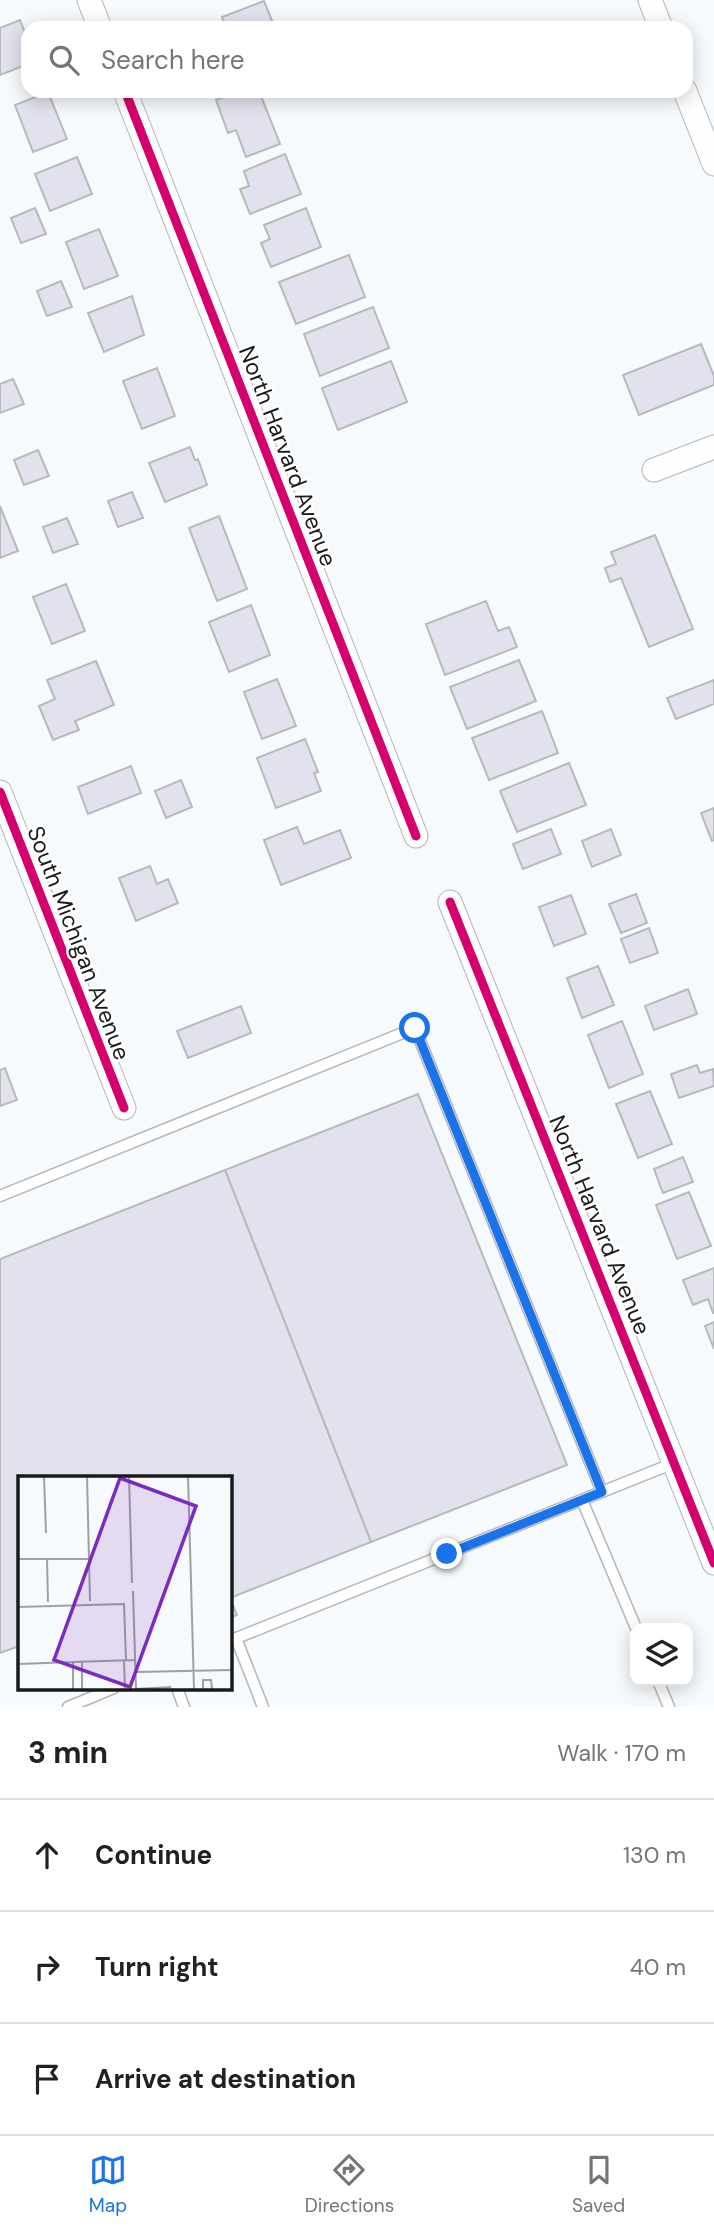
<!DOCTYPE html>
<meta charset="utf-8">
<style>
body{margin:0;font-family:"DM Sans",sans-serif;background:#f2f2f2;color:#202124}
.controls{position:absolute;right:21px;bottom:21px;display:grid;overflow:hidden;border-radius:14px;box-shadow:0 4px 18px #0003}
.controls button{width:63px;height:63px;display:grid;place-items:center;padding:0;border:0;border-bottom:2px solid #e0e0e0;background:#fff;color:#202124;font:35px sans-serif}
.stop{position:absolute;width:21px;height:21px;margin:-16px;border:5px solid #1a73e8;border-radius:50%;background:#fff}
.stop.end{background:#1a73e8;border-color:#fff;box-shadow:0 2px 7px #0008}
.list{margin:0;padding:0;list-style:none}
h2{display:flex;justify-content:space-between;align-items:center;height:91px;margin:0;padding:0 28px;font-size:30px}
h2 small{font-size:23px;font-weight:400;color:#757577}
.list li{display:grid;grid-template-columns:46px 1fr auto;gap:21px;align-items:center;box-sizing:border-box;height:112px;padding:0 28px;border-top:2px solid #e0e0e0}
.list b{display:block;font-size:26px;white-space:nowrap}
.list em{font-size:23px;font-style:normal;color:#757577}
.icon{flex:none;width:38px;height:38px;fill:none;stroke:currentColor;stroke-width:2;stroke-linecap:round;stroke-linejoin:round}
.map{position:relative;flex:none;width:714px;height:1707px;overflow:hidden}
.search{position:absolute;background:#fff;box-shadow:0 4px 18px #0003;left:21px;right:21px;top:21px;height:77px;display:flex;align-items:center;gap:18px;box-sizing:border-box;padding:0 24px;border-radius:21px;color:#757577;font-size:26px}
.sheet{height:427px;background:#fff}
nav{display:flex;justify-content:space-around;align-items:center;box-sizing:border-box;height:98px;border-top:2px solid #e0e0e0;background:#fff;font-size:19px;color:#757577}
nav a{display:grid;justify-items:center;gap:4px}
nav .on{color:#1a73e8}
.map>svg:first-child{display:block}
</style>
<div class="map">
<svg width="714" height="1707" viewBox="0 0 714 1707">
<rect width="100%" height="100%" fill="#f7fafc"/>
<g fill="#e2e1ee" stroke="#b7b9bb" stroke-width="2">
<path d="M264,1l11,27h-49l-4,-11z"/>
<path d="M20,20l8,20v24l-28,11v-47z"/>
<path d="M238,91h21l21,53 -34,13 -10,-27 -8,3 -12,-33z"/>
<path d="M48,92l19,47 -34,13 -18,-47z"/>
<path d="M285,154l16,40 -51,20 -10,-25 9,-3 -5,-15z"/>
<path d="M77,157l15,37 -42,17 -15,-37z"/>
<path d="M35,208l11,26 -25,9 -10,-25z"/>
<path d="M306,208l15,39 -50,20 -10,-24 9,-4 -6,-14z"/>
<path d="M99,229l19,47 -34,13 -18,-47z"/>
<path d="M349,255l16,42 -69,27 -17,-42z"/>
<path d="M61,281l11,26 -25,9 -10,-25z"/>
<path d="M132,296l12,39 -40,17 -16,-39z"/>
<path d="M373,307l16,41 -69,28 -16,-42z"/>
<path d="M701,344l13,32v9l-75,30 -16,-40z"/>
<path d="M391,361l16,41 -69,28 -16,-42z"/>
<path d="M157,368l18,48 -33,13 -19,-48z"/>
<path d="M13,379l11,25 -24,9v-29z"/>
<path d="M190,447l5,13 3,-1 9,26 -42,17 -16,-39z"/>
<path d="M38,450l11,26 -25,9 -10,-25z"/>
<path d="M132,492l11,26 -25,9 -10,-26z"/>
<path d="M0,506l18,45 -18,7z"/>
<path d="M219,516l28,73 -30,12 -28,-73z"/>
<path d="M67,518l11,26 -25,9 -10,-26z"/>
<path d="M655,535l38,94 -44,18 -28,-69 -11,4 -5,-14 11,-4 -5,-12z"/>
<path d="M66,584l19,47 -33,13 -19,-47z"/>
<path d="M486,601l12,30 11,-4 8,20 -72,28 -19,-51z"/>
<path d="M251,605l19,50 -41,17 -20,-50z"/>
<path d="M519,660l17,41 -69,28 -17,-42z"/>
<path d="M96,661l18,44 -39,16 4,9 -26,10 -14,-34 16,-7 -8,-19z"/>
<path d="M277,679l19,47 -34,13 -18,-47z"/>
<path d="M714,680v24l-38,15 -9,-21z"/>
<path d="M542,711l16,42 -69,27 -17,-42z"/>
<path d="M305,739l13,33 -4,1 7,18 -45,17 -19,-50z"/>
<path d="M569,763l17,42 -69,27 -17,-41z"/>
<path d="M131,766l10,27 -53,21 -10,-27z"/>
<path d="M181,780l11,27 -26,11 -11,-27z"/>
<path d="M714,808v32l-2,1 -11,-28z"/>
<path d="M297,827l7,17 36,-14 11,28 -70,27 -17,-45z"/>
<path d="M551,829l10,25 -38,15 -10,-25z"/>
<path d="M611,829l10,26 -29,12 -10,-26z"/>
<path d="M150,866l7,18 11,-5 10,24 -42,18 -17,-43z"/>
<path d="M636,894l11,29 -26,10 -12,-29z"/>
<path d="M571,895l15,39 -32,12 -15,-39z"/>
<path d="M649,928l9,25 -28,10 -9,-24z"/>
<path d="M598,966l16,39 -32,13 -15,-40z"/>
<path d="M688,989l9,25 -43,16 -9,-24z"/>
<path d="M241,1006l10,27 -63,25 -11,-27z"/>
<path d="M622,1021l21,53 -34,14 -21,-53z"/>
<path d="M697,1065l3,8 13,-4 1,17 -35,12 -8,-24z"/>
<path d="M5,1068l12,32 -17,6v-36z"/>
<path d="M650,1091l22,53 -34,14 -22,-54z"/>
<path d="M418,1094l149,371 -196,77 -146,-372z"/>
<path d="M683,1157l10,25 -30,11 -9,-24z"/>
<path d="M225,1170l146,372 -141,56 7,17 -8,3v-140h-210v168l-19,7v-394z"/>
<path d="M689,1192l22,54 -34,13 -21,-54z"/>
<path d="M714,1268v45h-1l-5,-14 -15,6 -10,-25z"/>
<path d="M714,1322v27l-9,-23z"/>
</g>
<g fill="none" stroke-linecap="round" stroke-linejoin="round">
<g stroke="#b3b6b8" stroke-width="13">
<g id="lane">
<path d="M0,1196l415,-168 187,464"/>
<path d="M582,1500l54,128"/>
<path d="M236,1638l27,69"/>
<path d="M229,1641l445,-178"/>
<path d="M658,1681l11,26"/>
<path d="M177,1688l7,19"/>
<path d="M68,1707l46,-19"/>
</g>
</g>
<g stroke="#b3b6b8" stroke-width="25">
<g id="street">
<path d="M89,0l11,28"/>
<path d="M650,0l11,28"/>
<path d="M125,91l291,745"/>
<path d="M685,91l29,73"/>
<path d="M654,470l60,-23"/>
<path d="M0,792l124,316"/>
<path d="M450,902l264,661"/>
</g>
</g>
<use href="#lane" stroke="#fefeff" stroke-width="10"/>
<use href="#street" stroke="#fefeff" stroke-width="23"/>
<g stroke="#fff" stroke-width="13">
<g id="cycleway">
<path d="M125,91l291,745"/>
<path d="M0,792l124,316"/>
<path d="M450,902l264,661"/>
</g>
</g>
<use href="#cycleway" stroke="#d6006c" stroke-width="9"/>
</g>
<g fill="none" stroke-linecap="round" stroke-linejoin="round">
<path stroke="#1a73e8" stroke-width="9" d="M415,1028l187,464 -155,62"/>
</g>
<g text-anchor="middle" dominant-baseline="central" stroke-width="5" stroke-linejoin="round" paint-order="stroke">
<g font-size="23" fill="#181a1c" stroke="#fff">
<text transform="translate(288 456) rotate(69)">North Harvard Avenue</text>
<text transform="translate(79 943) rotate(69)">South Michigan Avenue</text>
<text transform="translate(600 1225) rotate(68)">North Harvard Avenue</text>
</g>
</g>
<g transform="translate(18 1476)">
<rect width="214" height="214" fill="#f7fafc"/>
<path fill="none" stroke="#9ea0a2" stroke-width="2" d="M26,0l2,57M69,0l3,125M111,0l3,107M170,0l6,213M0,83h71M29,83l1,43M115,115l3,98M0,131l106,-3 2,56M106,184l1,29M64,185v28M0,188l55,-2M118,196l96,-2M55,213v-27l62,-2M118,213l35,-2M185,213v-9h8l1,9"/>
<path fill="#7b2cbf" fill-opacity="0.15" stroke="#7b2cbf" stroke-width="3.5" d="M102,2l76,28 -66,181 -76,-27z"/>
<rect width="214" height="214" fill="none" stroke="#181a1c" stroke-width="3.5"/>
</g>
</svg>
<div class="controls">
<button><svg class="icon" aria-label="layers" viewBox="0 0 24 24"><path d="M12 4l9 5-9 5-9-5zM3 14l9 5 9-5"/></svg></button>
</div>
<div class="stop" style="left:415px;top:1028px"></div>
<div class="stop end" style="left:447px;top:1554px"></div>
<div class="search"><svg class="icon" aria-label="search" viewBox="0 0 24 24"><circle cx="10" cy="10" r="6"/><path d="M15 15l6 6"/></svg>Search here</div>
</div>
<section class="sheet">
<h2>3 min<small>Walk · 170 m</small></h2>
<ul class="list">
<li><svg class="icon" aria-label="ahead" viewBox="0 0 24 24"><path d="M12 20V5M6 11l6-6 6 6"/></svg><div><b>Continue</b></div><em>130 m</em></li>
<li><svg class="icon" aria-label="right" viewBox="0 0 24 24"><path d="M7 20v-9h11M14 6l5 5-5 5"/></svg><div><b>Turn right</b></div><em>40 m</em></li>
<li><svg class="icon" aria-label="arrive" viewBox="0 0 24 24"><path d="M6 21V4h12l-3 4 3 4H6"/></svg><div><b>Arrive at destination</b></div></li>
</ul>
</section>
<nav>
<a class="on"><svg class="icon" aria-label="map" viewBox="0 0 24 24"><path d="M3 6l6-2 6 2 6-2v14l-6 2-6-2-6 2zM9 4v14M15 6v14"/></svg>Map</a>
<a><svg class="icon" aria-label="directions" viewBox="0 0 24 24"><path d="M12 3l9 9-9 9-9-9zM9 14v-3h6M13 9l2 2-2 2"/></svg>Directions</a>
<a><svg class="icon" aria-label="saved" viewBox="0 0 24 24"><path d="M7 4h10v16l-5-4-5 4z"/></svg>Saved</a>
</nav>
